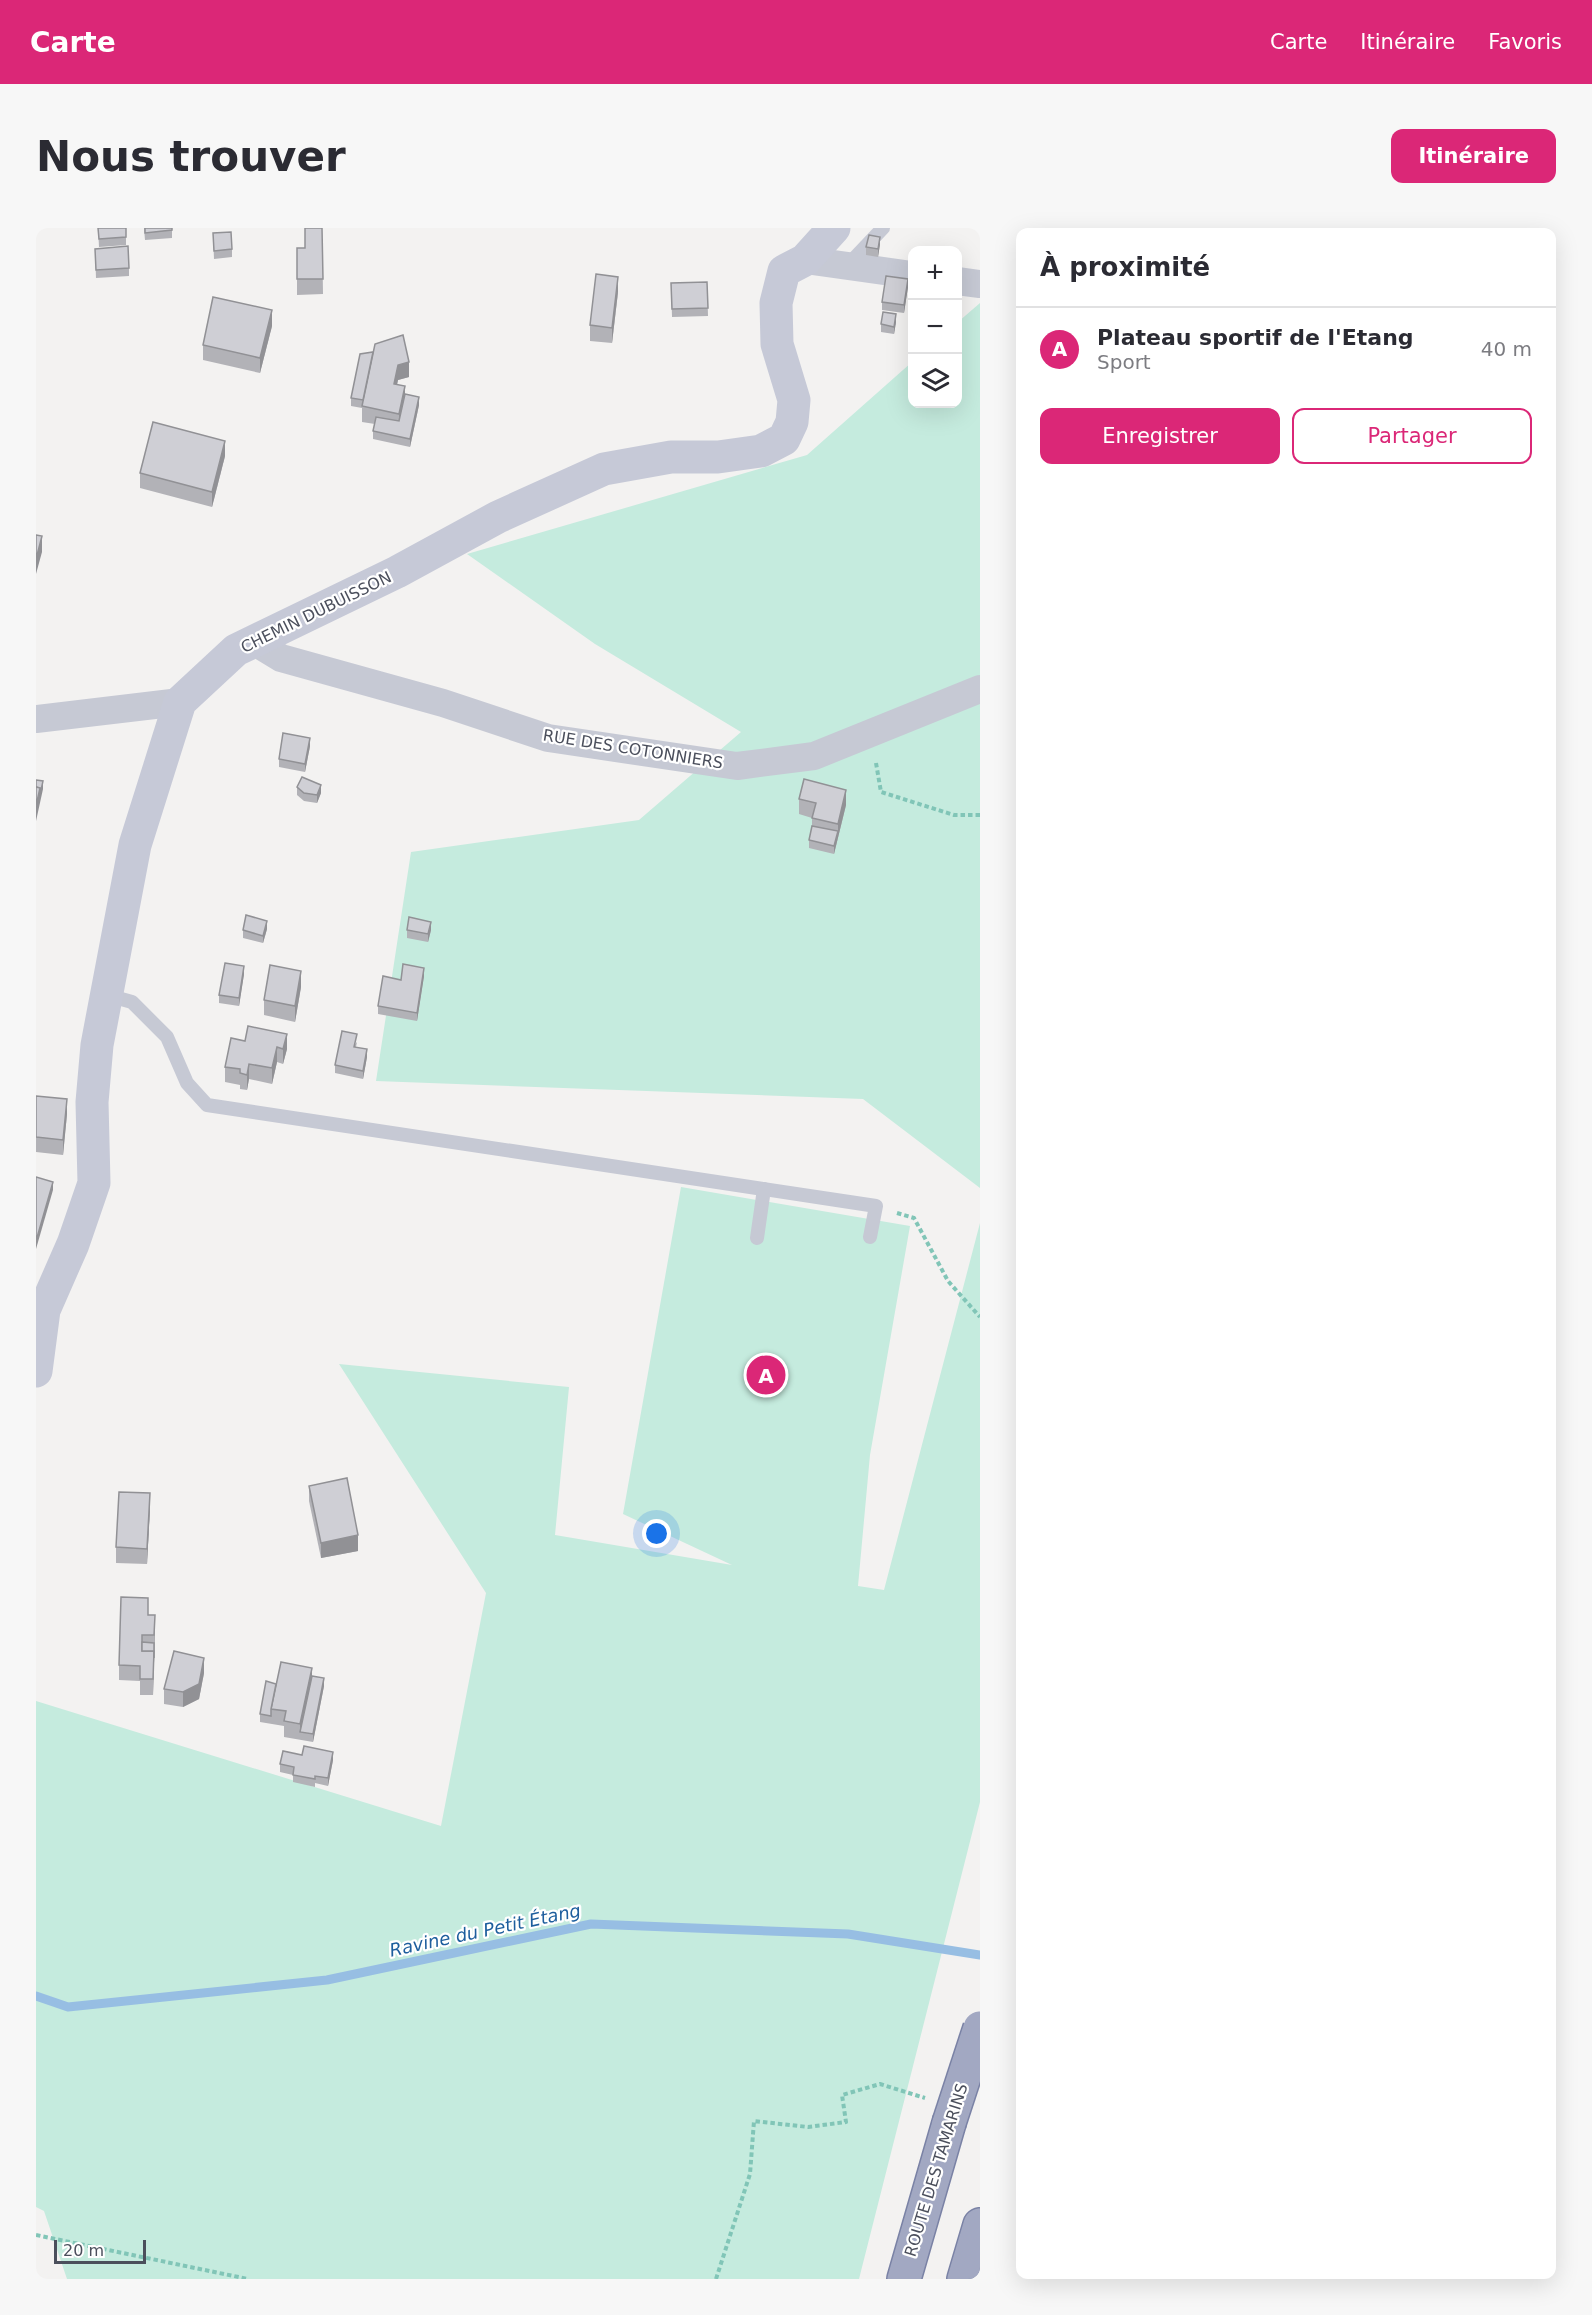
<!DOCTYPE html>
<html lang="fr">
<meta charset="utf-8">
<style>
body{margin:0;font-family:"DejaVu Sans",sans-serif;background:#f7f7f7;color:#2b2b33}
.controls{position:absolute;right:18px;top:18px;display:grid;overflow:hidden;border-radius:12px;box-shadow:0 6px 24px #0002}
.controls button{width:54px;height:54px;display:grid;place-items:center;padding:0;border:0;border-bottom:2px solid #e1e1e2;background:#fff;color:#2b2b33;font:30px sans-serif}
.scale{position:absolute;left:18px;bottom:15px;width:92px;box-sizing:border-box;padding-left:6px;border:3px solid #4b4f5c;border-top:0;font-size:16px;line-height:21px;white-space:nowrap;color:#4b4f5c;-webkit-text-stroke:4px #fff;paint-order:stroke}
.you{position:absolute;left:621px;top:1306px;width:21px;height:21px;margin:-15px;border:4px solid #fff;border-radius:50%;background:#1a73e8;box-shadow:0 0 0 9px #1a73e833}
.badge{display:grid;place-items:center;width:39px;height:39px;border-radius:50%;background:#db2777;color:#fff;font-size:20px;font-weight:700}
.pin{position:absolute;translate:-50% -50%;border:3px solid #fff;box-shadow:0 2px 6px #0006}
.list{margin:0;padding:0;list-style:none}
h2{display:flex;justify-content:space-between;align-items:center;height:78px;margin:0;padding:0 24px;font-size:26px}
h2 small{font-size:20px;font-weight:400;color:#7c7c81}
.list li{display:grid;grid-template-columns:39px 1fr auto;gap:18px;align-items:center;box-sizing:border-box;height:84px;padding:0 24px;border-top:2px solid #e1e1e2}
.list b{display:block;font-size:22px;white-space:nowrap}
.list p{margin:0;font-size:20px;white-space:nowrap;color:#7c7c81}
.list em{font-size:20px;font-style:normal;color:#7c7c81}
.actions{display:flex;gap:12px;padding:18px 24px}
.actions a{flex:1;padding:14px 0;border:2px solid #db2777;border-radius:12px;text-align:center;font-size:21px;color:#db2777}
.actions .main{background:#db2777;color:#fff}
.icon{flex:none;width:33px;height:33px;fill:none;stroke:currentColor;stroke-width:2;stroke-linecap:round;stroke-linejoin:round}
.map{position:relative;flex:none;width:944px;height:2051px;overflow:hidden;border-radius:12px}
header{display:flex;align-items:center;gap:36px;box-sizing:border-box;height:84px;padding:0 30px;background:#db2777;color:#fff}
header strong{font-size:28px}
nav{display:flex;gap:33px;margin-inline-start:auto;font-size:21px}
.intro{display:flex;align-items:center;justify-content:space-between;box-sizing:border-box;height:144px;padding:0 36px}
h1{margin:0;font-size:42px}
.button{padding:15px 27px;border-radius:12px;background:#db2777;color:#fff;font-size:21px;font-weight:700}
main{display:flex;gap:36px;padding:0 36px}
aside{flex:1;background:#fff;border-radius:12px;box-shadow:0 6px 24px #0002}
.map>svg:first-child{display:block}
</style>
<header>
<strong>Carte</strong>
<nav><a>Carte</a><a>Itinéraire</a><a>Favoris</a></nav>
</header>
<div class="intro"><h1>Nous trouver</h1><a class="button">Itinéraire</a></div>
<main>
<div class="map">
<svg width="944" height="2051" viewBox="0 0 944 2051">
<rect width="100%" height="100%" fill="#f3f2f1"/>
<g fill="#c5ebde">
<path d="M944,75v885l-117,-89 -487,-18 35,-229 228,-32 102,-88 -146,-88 -128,-90 340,-99 105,-93v42h45l1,-82z"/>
<path d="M645,959l229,39 -40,229 -12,131 26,4 96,-367v579l-121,477h-792l-23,-68 -8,-4v-506l405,125 45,-233 -147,-229 230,23 -14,148 177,30 -109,-51z"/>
</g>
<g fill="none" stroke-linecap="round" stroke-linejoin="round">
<path stroke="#97bee3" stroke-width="9" d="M0,1768l32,11 259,-27 264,-56 257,10 132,21"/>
<g stroke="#7a82a5" stroke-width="36">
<g id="trunk">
<path d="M868,2051l45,-156"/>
<path d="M928,2051l16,-54"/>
</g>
</g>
<g stroke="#81c5b7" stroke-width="4" stroke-dasharray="4.5 3" stroke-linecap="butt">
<path d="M840,535l5,29 73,23h26"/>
<path d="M861,985l17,5 34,63 32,36"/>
<path d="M0,2007l212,44"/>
<path d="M680,2051l34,-105 4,-53 54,6 38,-5 -4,-27 38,-11 45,14"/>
</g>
<g stroke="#c6c9d4" stroke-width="14">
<path d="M811,38l36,-38"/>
<path d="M71,767l25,7 35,35 20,46 20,22 669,101 -6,31"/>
<path d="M721,1010l7,-49"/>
</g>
<g stroke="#c6c9d4" stroke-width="28">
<path d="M769,32l107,15"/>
<path d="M921,53l23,3"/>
<path d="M217,413l28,17 162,45 105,35 189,28 77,-10 166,-67"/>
<path d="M0,491l144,-17"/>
</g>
<path stroke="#c6c9d7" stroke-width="33" d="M0,1143l8,-61 29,-66 21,-61 -2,-81 5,-57 38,-200 45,-143 56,-52 161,-78 101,-55 106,-48 67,-12h47l43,-6 23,-12 8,-17 2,-22 -17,-56 -1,-41 8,-32 21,-11 29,-32"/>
<use href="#trunk" stroke="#a2a8c2" stroke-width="33"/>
<g stroke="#7a82a5" stroke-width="36" stroke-linecap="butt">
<path id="trunk-bridge" d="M913,1895l31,-95"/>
</g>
<use href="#trunk-bridge" stroke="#a2a8c2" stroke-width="33"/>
</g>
<g fill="#b2b2b7">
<path d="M62,0h28v17l-27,2z"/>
<path d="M108,0h28v10l-27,2z"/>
<path d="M286,0l1,66 -26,1v-47h8z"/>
<path d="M177,5l19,16v8l-18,2z"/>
<path d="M844,16l-2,13 -12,-2v-8z"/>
<path d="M59,21l34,19v8l-33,2z"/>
<path d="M671,54l1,34 -36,1 -1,-34z"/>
<path d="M872,59l-4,26 -22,-3v-8z"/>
<path d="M582,64l-6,51 -22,-2v-16z"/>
<path d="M860,94l-2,12 -13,-2v-8z"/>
<path d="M236,98l-12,47 -57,-13v-15z"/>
<path d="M324,126l49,23 -11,3 -1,4 8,10 14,11 -9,42 -37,-8v-8l2,-7 -13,-2v-14l-11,-2v-8z"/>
<path d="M189,228l-13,51 -72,-19v-15z"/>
<path d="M274,518l-5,26 -26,-5v-8z"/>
<path d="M261,559l24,6 -4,10 -13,-2 -7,-6z"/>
<path d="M763,571l47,6 -12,49 -25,-6v-8l3,-14v-8l-13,-4z"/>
<path d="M231,701l-4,14 -20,-5v-8z"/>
<path d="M371,702h24l-3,12 -21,-4z"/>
<path d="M208,746l-5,32 -20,-3v-8z"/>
<path d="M388,748l-7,45 -39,-7v-8l23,-26z"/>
<path d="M265,759l-6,35 -31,-7v-15z"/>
<path d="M195,810l56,11 -4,15 -6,-2 -5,22 -23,-5 -2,11 -7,-1v-4l-15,-3v-15z"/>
<path d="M321,814l-1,5 11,10 -4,22 -28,-6v-8z"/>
<path d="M0,868l31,18 -4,41 -27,-3z"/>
<path d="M273,1258l49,65 -37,7 -12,-57z"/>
<path d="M114,1280l-3,56 -31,-1v-16z"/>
<path d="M112,1387l7,15 -2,65h-13v-14l-21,-1v-15z"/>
<path d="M168,1445l-5,26 -16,8 -19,-3v-15z"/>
<path d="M276,1448l12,10 -11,56 -29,-5v-11l-24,-4v-8l16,-30z"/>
<path d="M266,1527l31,5 -5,26 -13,-3v4l-22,-5v-7l-13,-3v-8z"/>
</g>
<g fill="#919195">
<path d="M844,9v7l-2,13v-8z"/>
<path d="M582,49v15l-6,51v-15z"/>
<path d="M872,51v8l-4,26v-8z"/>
<path d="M236,82v16l-12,47v-15z"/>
<path d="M860,86v8l-2,12v-7z"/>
<path d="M373,134v15l-11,3 -4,19v-15l4,-19z"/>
<path d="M369,158v16l-6,27v-15z"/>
<path d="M383,169v8l-9,42v-8z"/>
<path d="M189,213v15l-13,51v-15z"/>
<path d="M6,308v16l-6,22v-15z"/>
<path d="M274,510v8l-5,26v-8z"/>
<path d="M7,553v8l-7,32v-15l4,-18z"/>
<path d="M285,557v8l-4,10v-8z"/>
<path d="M810,562v15l-12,49v-8l4,-14v-8z"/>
<path d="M231,693v8l-4,14v-7z"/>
<path d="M395,694v8l-3,12v-8z"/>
<path d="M208,738v8l-5,32v-8z"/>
<path d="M388,740v8l-7,45v-8z"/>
<path d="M265,743v16l-6,35v-16z"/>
<path d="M251,806v15l-4,15v-15z"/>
<path d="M241,819v15l-5,22v-16z"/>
<path d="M331,821v8l-4,22v-8z"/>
<path d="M213,836v15l-2,11v-15z"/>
<path d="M31,871v15l-4,41v-15z"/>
<path d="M17,954v8l-17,59v-8z"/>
<path d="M114,1265v15l-3,56v-15z"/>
<path d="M322,1307v16l-37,7v-15z"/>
<path d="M119,1387v15l-2,65v-16z"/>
<path d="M168,1430v15l-5,26 -16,8v-15z"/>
<path d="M276,1440v16l-12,48v-8z"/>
<path d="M288,1450v8l-11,56v-8z"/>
<path d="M297,1524v8l-5,26v-8z"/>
</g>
<g fill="#cfcfd5" stroke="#919195" stroke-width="1.5">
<path d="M62,0h28v9l-27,2z"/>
<path d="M109,0h27v2l-27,3z"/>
<path d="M269,0h17l1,51h-26v-31h8z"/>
<path d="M195,4l1,17 -18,2 -1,-18z"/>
<path d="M833,7l11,2 -2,12 -12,-2z"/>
<path d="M92,18l1,22 -33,2 -1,-21z"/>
<path d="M560,46l22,3 -6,51 -22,-3z"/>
<path d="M850,48l22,3 -4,26 -22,-3z"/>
<path d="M671,54l1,26 -36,1 -1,-26z"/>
<path d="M177,69l59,13 -12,48 -57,-13z"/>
<path d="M847,84l13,2 -2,13 -13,-3z"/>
<path d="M367,107l6,27 -11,3 -4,19 11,2 -6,28 -37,-8 13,-62z"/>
<path d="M337,124l-10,48 -12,-2 9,-44z"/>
<path d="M369,166l14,3 -9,42 -37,-8 3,-14 23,4z"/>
<path d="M117,194l72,19 -13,51 -72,-19z"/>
<path d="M0,307l6,1 -6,23z"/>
<path d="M247,505l27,5 -5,26 -26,-5z"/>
<path d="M266,549l19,8 -4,10 -13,-2 -7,-6z"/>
<path d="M768,551l42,11 -8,34 -26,-6 4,-15 -17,-4z"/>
<path d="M0,552l7,1 -3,14v-7l-4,-1z"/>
<path d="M0,559l4,1 -4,18z"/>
<path d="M776,598l26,5 -4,15 -25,-6z"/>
<path d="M210,687l21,6 -4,15 -20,-6z"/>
<path d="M373,689l22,5 -3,12 -21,-4z"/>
<path d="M189,735l19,3 -5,32 -20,-3z"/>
<path d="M367,736l21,4 -7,45 -39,-7 5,-30 18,4z"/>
<path d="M234,737l31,6 -6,35 -31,-6z"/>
<path d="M212,798l39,8 -4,15 -6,-2 -5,21 -23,-4 -2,11 -7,-2v-4l-15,-2 6,-29 14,3z"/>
<path d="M306,803l15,3 -3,13 13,2 -4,22 -28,-6z"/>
<path d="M0,868l31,3 -4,41 -27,-3z"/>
<path d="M0,949l17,5 -17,59z"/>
<path d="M311,1250l11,57 -37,8 -12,-57z"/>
<path d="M83,1264l31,1 -3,56 -31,-2z"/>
<path d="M85,1369l27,1v17h7l-1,20h-12v16h12l-1,28h-13v-13l-21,-1z"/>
<path d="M106,1414l12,1v15v-7h-12z"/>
<path d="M138,1423l30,7 -5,26 -16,8 -19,-3z"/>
<path d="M245,1434l31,6 -12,56 -16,-3 2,-10 -15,-2z"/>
<path d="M276,1448l12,2 -11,56 -13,-2z"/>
<path d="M230,1453l10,3 -5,25v7l-11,-2z"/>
<path d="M268,1518l29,6 -5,26 -13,-2v3l-22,-4 1,-8 -14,-3 3,-13 19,4z"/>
</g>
<g text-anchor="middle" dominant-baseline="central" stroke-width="4.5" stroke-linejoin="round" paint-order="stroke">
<g font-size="16" fill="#4b4f5c" stroke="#fff">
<text transform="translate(280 384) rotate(-26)">CHEMIN DUBUISSON</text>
<text transform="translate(597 521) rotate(9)">RUE DES COTONNIERS</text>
<text transform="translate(900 1942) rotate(-73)">ROUTE DES TAMARINS</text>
</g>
<g font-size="18" font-style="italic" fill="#1d5e9d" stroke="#fff">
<text transform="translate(449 1702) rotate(-12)">Ravine du Petit Étang</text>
</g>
</g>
</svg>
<div class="controls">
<button>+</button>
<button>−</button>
<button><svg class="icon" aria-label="layers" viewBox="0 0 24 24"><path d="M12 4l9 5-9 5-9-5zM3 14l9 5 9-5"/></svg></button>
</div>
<div class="scale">20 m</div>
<div class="you"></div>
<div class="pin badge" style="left:730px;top:1147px">A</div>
</div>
<aside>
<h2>À proximité<small></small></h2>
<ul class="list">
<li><span class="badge">A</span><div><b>Plateau sportif de l'Etang</b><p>Sport</p></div><em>40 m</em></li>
</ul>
<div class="actions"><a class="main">Enregistrer</a><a>Partager</a></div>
</aside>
</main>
